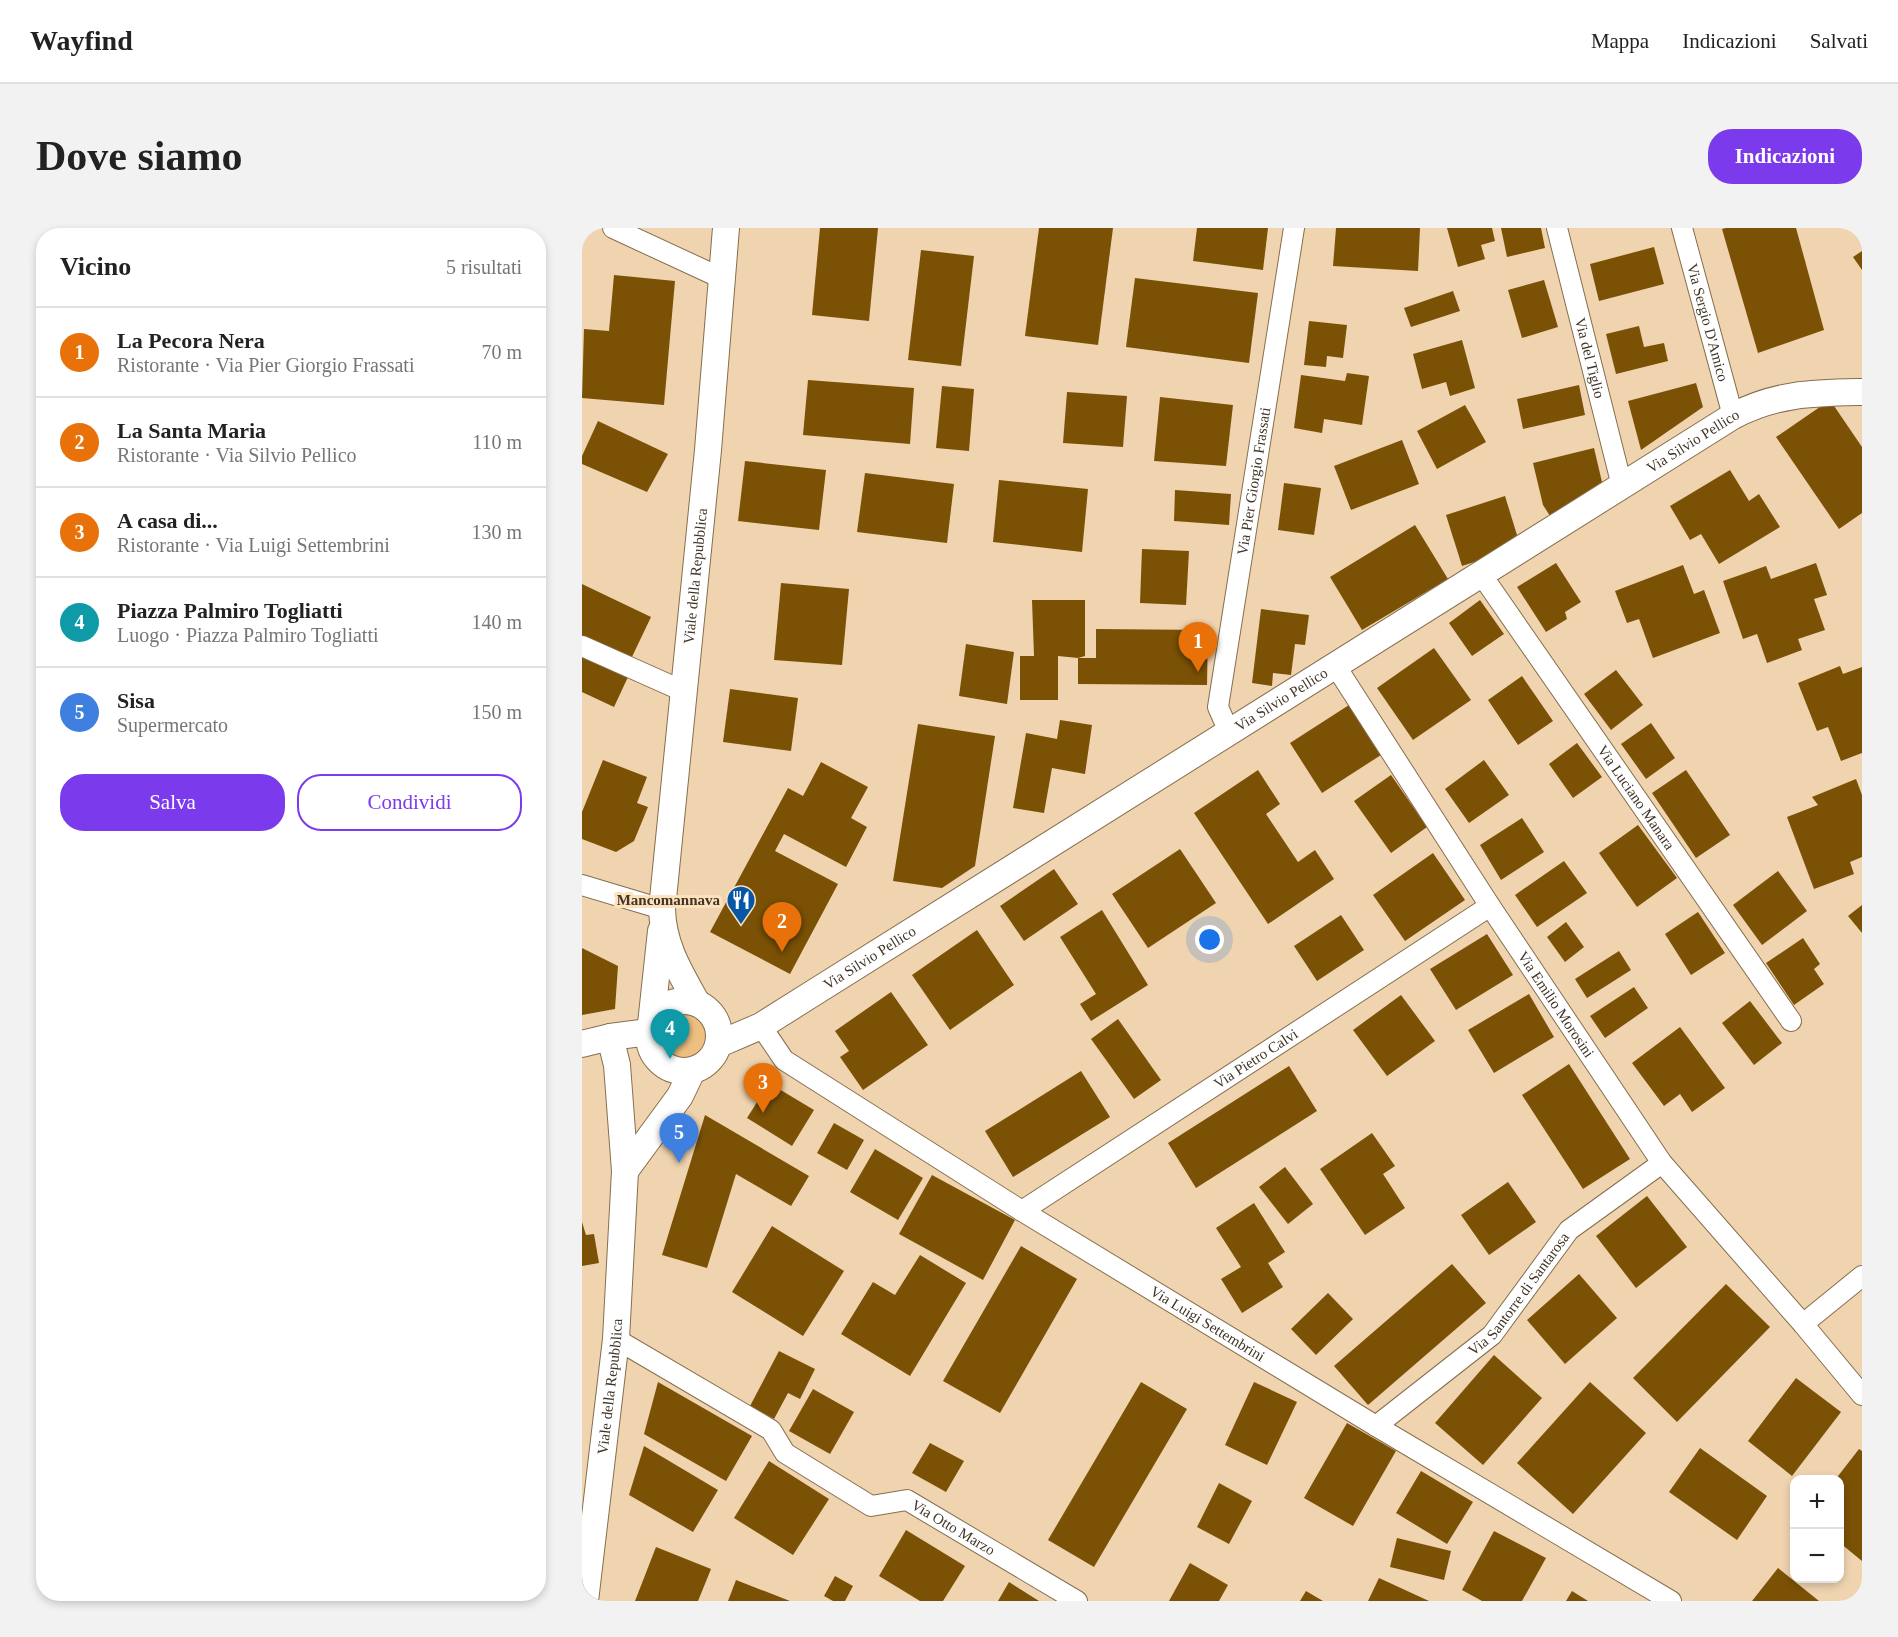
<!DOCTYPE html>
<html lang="it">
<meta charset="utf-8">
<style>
body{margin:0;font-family:"Times New Roman",serif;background:#f2f2f2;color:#222}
.controls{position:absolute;right:18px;bottom:18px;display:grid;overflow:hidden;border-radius:12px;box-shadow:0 3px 9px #0003}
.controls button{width:54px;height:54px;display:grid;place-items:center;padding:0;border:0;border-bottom:2px solid #e0e0e0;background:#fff;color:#222;font:30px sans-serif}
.you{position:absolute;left:628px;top:712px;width:21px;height:21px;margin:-15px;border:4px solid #fff;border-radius:50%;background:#1a73e8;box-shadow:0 0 0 9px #1a73e833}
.badge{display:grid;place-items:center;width:39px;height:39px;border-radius:50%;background:#7c3aed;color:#fff;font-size:20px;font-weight:700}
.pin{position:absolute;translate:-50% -50px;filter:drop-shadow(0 2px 3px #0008)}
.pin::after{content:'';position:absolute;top:32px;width:21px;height:18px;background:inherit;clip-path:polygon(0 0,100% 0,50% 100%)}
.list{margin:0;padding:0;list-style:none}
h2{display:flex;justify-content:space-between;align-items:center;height:78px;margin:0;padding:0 24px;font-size:26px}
h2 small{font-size:20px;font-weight:400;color:#767676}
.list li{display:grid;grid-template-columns:39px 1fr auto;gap:18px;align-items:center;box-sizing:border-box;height:90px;padding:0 24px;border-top:2px solid #e0e0e0}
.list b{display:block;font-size:22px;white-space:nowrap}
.list p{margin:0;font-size:20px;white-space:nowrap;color:#767676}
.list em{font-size:20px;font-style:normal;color:#767676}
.actions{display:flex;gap:12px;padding:18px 24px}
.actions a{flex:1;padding:14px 0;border:2px solid #7c3aed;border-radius:24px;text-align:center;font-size:21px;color:#7c3aed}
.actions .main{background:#7c3aed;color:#fff}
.map{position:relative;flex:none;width:1280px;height:1373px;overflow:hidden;border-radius:24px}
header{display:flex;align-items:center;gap:36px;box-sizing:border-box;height:84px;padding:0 30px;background:#fff;border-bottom:2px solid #e0e0e0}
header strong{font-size:28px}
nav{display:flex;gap:33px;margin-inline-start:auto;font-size:21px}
.intro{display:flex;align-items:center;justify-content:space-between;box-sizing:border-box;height:144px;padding:0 36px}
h1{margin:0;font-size:42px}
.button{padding:15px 27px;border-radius:24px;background:#7c3aed;color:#fff;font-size:21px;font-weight:700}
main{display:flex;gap:36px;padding:0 36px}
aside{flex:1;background:#fff;border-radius:24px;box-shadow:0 3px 9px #0003}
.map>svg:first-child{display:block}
</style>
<header>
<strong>Wayfind</strong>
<nav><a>Mappa</a><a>Indicazioni</a><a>Salvati</a></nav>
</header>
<div class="intro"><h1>Dove siamo</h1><a class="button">Indicazioni</a></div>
<main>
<aside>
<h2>Vicino<small>5 risultati</small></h2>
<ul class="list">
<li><span class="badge" style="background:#e8710a">1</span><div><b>La Pecora Nera</b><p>Ristorante · Via Pier Giorgio Frassati</p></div><em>70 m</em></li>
<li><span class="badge" style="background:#e8710a">2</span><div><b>La Santa Maria</b><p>Ristorante · Via Silvio Pellico</p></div><em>110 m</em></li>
<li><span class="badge" style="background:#e8710a">3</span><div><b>A casa di...</b><p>Ristorante · Via Luigi Settembrini</p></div><em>130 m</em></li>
<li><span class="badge" style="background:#0f9aa8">4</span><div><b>Piazza Palmiro Togliatti</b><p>Luogo · Piazza Palmiro Togliatti</p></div><em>140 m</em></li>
<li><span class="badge" style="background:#3f7fe0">5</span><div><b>Sisa</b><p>Supermercato</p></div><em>150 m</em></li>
</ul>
<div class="actions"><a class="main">Salva</a><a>Condividi</a></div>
</aside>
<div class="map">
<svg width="1280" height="1373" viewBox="0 0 1280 1373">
<rect width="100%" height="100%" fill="#f0d4b0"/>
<circle fill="#edbf81" cx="102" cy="808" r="22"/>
<g fill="#7a5105">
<path d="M238,0h58l-9,93 -57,-6z"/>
<path d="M457,0h74l-15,117 -73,-9z"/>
<path d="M615,0h71l-5,42 -70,-9z"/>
<path d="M754,0h84l-2,43 -85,-5z"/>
<path d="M865,0h45l3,13 -14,4 4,14 -27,8z"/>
<path d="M919,0h40l4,20 -38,9z"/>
<path d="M1144,0h70l28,102 -66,23 -36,-124z"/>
<path d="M1072,19l10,37 -65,17 -9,-37z"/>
<path d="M339,22l53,6 -13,110 -53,-6z"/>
<path d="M1280,23v19l-9,-13z"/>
<path d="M32,47l61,6 -11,124 -82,-7 2,-69 25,2z"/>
<path d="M553,50l123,15 -9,70 -123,-16z"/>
<path d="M962,52l14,47 -36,11 -14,-48z"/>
<path d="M871,63l7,20 -49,16 -7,-19z"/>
<path d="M727,93l38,4 -4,33 -16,-2 -1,11 -22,-2z"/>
<path d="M1057,98l5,21 20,-4 4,18 -52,13 -10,-40z"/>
<path d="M880,112l13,48 -25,8 -4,-14 -24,7 -9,-35z"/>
<path d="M765,145l22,3 -7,49 -38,-6 -2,14 -28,-5 7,-53 44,6z"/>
<path d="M226,152l106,8 -4,56 -107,-9z"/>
<path d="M1114,155l7,24 -62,43 -13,-49z"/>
<path d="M997,157l6,30 -62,14 -6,-30z"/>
<path d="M360,158l32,3 -5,62 -33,-3z"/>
<path d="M485,164l60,4 -4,51 -60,-4z"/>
<path d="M578,169l73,8 -7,61 -72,-5z"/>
<path d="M1248,172l32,47v66l-23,16 -63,-92z"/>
<path d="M883,177l21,37 -49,27 -20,-38z"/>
<path d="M16,193l70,33 -21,38 -65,-28v-8z"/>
<path d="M820,212l17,44 -68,26 -17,-44z"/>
<path d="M1012,220l8,34 -52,34 -7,-11 -10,-42z"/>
<path d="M163,233l81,9 -7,60 -81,-9z"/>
<path d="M1148,242l19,31 10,-7 21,33 -61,37 -18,-30 -11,6 -20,-34z"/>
<path d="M283,245l89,11 -7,59 -90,-11z"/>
<path d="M417,252l89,9 -6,63 -89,-10z"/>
<path d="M702,255l37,5 -7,47 -36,-5z"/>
<path d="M593,262l56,4 -2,31 -55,-4z"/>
<path d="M923,268l12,39 -24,21 -31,10 -16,-51z"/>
<path d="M833,297l33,54 -86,51 -32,-53z"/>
<path d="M560,321l47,2 -3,54 -46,-2z"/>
<path d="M974,335l25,39 -16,10 2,7 -21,13 -29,-45z"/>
<path d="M1234,335l11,32 -13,4 11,31 -27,9 4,11 -35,13 -10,-29 -14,5 -20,-58 43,-15 5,13z"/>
<path d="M1101,337l11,29 10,-4 16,43 -67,25 -14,-39 -12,4 -12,-32z"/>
<path d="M199,355l68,6 -7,76 -68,-5z"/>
<path d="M0,356l69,33 -21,44 -48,-23z"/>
<path d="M450,372h53v56l-7,2 -20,-2v44h-38v-44h14z"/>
<path d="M898,372l24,34 -32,22 -23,-33z"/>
<path d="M679,381l48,6 -4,30 -10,-1 -4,31 -18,-2 -1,13 -20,-3z"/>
<path d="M514,401l112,1 -1,55 -129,-1v-26h18z"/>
<path d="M384,416l48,8 -7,52 -48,-8z"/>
<path d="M852,420l37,52 -58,40 -36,-52z"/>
<path d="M0,428l46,21 -14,30 -32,-15z"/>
<path d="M1258,438l3,8 19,-7v86l-21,8 -13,-34 -11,4 -19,-48z"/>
<path d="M1034,442l27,35 -32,25 -27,-36z"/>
<path d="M940,448l31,45 -35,24 -30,-45z"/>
<path d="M148,461l68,9 -7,53 -68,-9z"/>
<path d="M767,477l32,50 -59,38 -32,-50z"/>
<path d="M478,492l32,5 -7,49 -33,-6 -8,45 -31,-5 13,-75 31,6z"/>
<path d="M1069,495l24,35 -29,21 -25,-35z"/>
<path d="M336,496l77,12 -20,130 -33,22 -49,-7z"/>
<path d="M995,515l25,34 -29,21 -24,-34z"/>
<path d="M21,532l44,17 -10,26 11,4 -14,34 -18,11 -34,-13v-27z"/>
<path d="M902,532l25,35 -40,28 -24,-34z"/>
<path d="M239,534l47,25 -17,31 16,9 -21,40 -62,-33 -9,17 63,33 -48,90 -80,-42 78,-144 15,8z"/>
<path d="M676,542l22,34 -14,10 32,48 17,-12 19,29 -66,45 -74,-111z"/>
<path d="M1104,542l44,65 -34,23 -44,-65z"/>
<path d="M809,547l36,52 -36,26 -37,-52z"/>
<path d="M1274,551l6,16v62l-12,5 4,12 -40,15 -27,-72 31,-12 -6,-8z"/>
<path d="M940,590l22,34 -43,28 -21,-35z"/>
<path d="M1056,597l39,53 -40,29 -38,-54z"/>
<path d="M598,621l36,54 -68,45 -36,-54z"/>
<path d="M851,625l32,47 -60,41 -32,-46z"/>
<path d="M982,633l23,32 -50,34 -22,-32z"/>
<path d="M472,641l24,35 -54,37 -24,-35z"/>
<path d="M1196,643l29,40 -45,34 -29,-40z"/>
<path d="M1280,677v28l-14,-17z"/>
<path d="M520,682l46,75 -57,36 -11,-17 16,-10 -36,-57z"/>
<path d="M1116,684l27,41 -34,22 -26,-41z"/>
<path d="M759,687l23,35 -47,31 -23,-35z"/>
<path d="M984,694l18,25 -19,15 -18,-25z"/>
<path d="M395,702l37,55 -64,45 -38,-55z"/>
<path d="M905,706l26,41 -57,35 -26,-41z"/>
<path d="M1221,710l17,26 -6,5 10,15 -30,21 -28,-42z"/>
<path d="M0,720l36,18 -3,43 -33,6z"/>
<path d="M1037,723l12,19 -44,28 -12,-19z"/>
<path d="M1052,759l14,21 -43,30 -15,-22z"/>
<path d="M309,764l37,53 -65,45 -23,-33 9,-6 -14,-20z"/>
<path d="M947,766l25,43 -60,36 -26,-43z"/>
<path d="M819,767l34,46 -48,35 -34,-46z"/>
<path d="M1168,773l32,42 -28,22 -32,-42z"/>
<path d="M536,791l43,61 -27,19 -43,-60z"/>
<path d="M1098,799l45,61 -33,24 -12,-18 -16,12 -32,-43z"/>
<path d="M987,836l61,95 -47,30 -61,-94z"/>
<path d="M707,838l28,45 -121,77 -28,-45z"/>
<path d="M499,843l29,46 -97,60 -28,-46z"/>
<path d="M187,855l45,27 -22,36 -45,-28z"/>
<path d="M123,887l104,61 -18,30 -55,-32 -29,94 -45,-13z"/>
<path d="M252,895l30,17 -17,30 -30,-17z"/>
<path d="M790,905l23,33 -12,8 22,34 -40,27 -45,-66z"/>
<path d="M293,921l48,29 -25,42 -48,-28z"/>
<path d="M703,939l28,37 -25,20 -29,-37z"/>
<path d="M350,947l83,45 -32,60 -84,-46z"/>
<path d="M926,954l28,40 -47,33 -28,-40z"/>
<path d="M1065,968l40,51 -51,41 -40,-52z"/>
<path d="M672,975l31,49 -17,11 15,24 -41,26 -21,-34 20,-12 -25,-39z"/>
<path d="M0,994l4,13 8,-1 5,29 -17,3z"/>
<path d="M190,998l72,45 -41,65 -71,-44z"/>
<path d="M439,1018l56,33 -77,134 -57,-32z"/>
<path d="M338,1027l46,28 -56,93 -69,-42 32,-52 22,13z"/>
<path d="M870,1036l34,39 -118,102 -34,-39z"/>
<path d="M997,1046l38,44 -52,46 -38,-44z"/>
<path d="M1144,1056l44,43 -93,95 -44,-44z"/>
<path d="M746,1065l25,26 -37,36 -25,-26z"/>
<path d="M197,1123l36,18 -15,30 -12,-6 -14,26 -24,-13z"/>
<path d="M912,1127l48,43 -59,67 -48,-42z"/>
<path d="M1214,1150l45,34 -49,64 -44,-35z"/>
<path d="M76,1154l94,54 -26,45 -82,-47z"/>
<path d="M559,1154l46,27 -93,158 -46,-27z"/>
<path d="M672,1154l43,20 -30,63 -42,-20z"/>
<path d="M1008,1154l56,51 -73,81 -56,-51z"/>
<path d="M231,1161l41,23 -24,42 -41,-23z"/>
<path d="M765,1195l49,28 -43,75 -49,-28z"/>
<path d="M348,1215l34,18 -18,31 -34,-19z"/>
<path d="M62,1218l74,44 -25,42 -64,-37z"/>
<path d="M1118,1220l67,48 -30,44 -68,-48z"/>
<path d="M1277,1221l3,2v110l-22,-18v-63h-5z"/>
<path d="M187,1233l60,38 -36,56 -59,-37z"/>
<path d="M839,1243l52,31 -26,42 -51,-31z"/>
<path d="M637,1255l33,18 -23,43 -32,-17z"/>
<path d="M324,1302l59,36 -22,35h-23l-41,-25z"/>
<path d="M912,1303l52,27 -24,43h-40l-20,-11z"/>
<path d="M815,1310l54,13 -7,29 -54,-13z"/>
<path d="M74,1319l55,22 -13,32h-63z"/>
<path d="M608,1335l38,22 -9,16h-50z"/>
<path d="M1196,1340l41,33h-67z"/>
<path d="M253,1348l18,10 -8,15h-12l-9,-5z"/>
<path d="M797,1350l50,23h-61z"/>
<path d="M154,1352l54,21h-62z"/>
<path d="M427,1354l30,19h-41z"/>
<path d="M724,1363l17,10h-23z"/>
<path d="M990,1363l16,10h-22z"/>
</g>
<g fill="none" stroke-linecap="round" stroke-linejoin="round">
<g stroke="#866e4d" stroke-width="22">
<g id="minor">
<path d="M31,0l108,50"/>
<path id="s1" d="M975,0l65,258"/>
<path id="s2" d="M1100,0l51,188"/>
<path id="s3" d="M899,346l310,447"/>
<path d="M0,418l101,45"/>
<path id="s4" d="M753,437l155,241 172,257 141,161"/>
<path id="s5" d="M647,504l-11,-25 76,-479"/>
<path d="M0,657l80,24"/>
<path id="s6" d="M179,798l23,34 238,151 354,215 295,175"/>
<path id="s7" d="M440,983l468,-305"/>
<path d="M1280,1048l-59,48 59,71"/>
<path id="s8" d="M34,1111l155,91 14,23 86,53 36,-6 170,101"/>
<path id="s9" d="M794,1198l116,-91 77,-105 93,-67"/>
</g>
</g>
<g stroke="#866e4d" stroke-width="28">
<g id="tertiary">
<circle cx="102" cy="808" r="35"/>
<path id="s10" d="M115,775c-17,-31 -34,-57 -35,-94l46,-459 18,-222"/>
<path d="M69,796l10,-93"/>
<path d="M0,816l28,-7 39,-5"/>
<path id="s11" d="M137,816l42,-18 46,-29 926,-581c44,-23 81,-23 129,-24"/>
<path d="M43,943l55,-75 12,-25"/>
<path id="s12" d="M3,1373l31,-262 9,-168 -8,-106 -7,-28"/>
</g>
</g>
<use href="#minor" stroke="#fff" stroke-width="20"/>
<use href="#tertiary" stroke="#fff" stroke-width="26"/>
</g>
<defs>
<g id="restaurant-pin" transform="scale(1.5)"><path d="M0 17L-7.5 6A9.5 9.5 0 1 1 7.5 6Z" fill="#0757a6" stroke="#fde1bd"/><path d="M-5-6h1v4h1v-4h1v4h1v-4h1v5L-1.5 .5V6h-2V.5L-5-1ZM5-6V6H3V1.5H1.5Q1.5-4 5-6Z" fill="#fff"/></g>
</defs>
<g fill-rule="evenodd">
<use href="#restaurant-pin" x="159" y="672"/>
</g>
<g text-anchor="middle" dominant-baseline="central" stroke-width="6" stroke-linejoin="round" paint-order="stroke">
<g font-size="15" fill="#3f3426" stroke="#fde1bd">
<text stroke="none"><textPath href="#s2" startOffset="98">Via Sergio D'Amico</textPath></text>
<text stroke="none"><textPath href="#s1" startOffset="134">Via del Tiglio</textPath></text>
<text stroke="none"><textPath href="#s11" startOffset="1146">Via Silvio Pellico</textPath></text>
<text stroke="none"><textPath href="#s5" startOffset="256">Via Pier Giorgio Frassati</textPath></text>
<text stroke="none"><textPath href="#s10" startOffset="436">Viale della Repubblica</textPath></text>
<text stroke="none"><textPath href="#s11" startOffset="660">Via Silvio Pellico</textPath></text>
<text stroke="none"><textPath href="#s3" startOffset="272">Via Luciano Manara</textPath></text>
<text stroke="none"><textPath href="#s11" startOffset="174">Via Silvio Pellico</textPath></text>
<text stroke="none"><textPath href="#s4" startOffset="405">Via Emilio Morosini</textPath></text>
<text stroke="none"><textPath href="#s7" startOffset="279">Via Pietro Calvi</textPath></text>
<text stroke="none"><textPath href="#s9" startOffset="196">Via Santorre di Santarosa</textPath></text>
<text stroke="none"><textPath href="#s6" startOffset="540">Via Luigi Settembrini</textPath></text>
<text stroke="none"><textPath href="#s12" startOffset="216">Viale della Repubblica</textPath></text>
<text stroke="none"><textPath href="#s8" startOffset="398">Via Otto Marzo</textPath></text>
</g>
<g font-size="15" font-weight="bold" fill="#3f3426" stroke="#fde1bd" text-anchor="end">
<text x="138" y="672">Mancomannava</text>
</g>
</g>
</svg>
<div class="controls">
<button>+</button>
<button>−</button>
</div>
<div class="you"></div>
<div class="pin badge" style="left:616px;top:444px;background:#e8710a">1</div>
<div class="pin badge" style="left:200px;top:724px;background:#e8710a">2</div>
<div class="pin badge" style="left:181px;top:885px;background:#e8710a">3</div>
<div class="pin badge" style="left:88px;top:831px;background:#0f9aa8">4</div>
<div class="pin badge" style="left:97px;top:935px;background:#3f7fe0">5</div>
</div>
</main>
